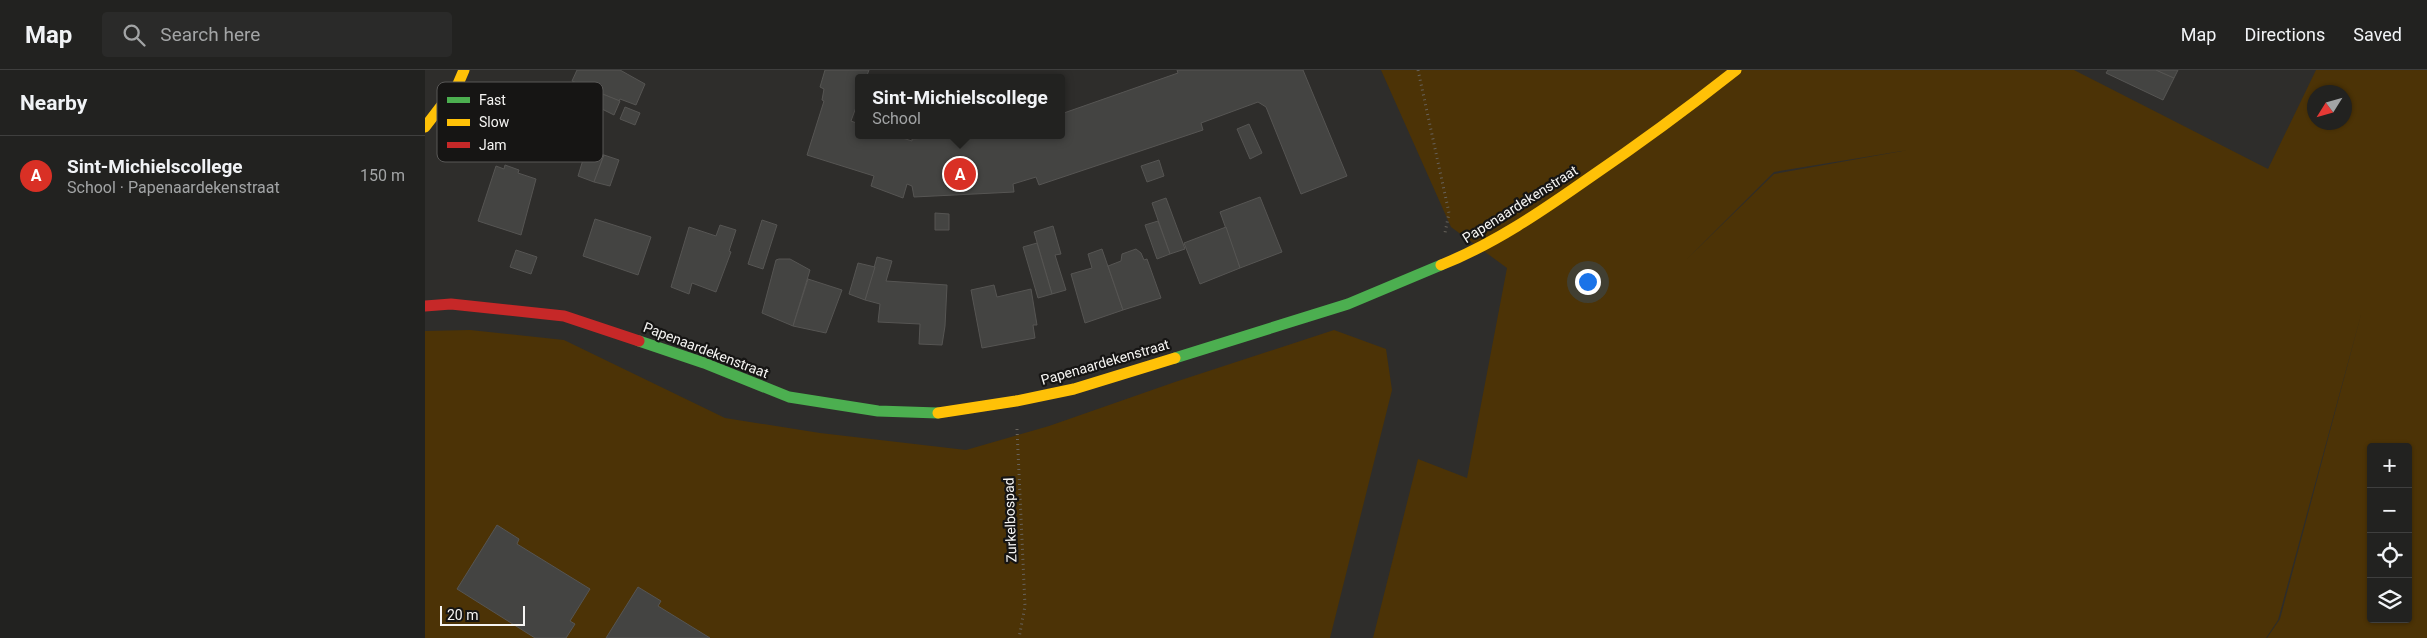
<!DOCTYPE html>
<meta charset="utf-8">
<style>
body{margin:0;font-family:Roboto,sans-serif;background:#2a2a29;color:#f1f3f6}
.controls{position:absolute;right:15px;bottom:15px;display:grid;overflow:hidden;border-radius:5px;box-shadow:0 1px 4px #0004}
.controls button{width:45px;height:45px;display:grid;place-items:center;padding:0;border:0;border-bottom:1px solid #3f3f3e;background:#222220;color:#f1f3f6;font:25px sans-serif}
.compass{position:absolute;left:1882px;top:15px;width:45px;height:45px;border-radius:50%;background:#222220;box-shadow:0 1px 4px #0004;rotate:233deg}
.scale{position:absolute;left:15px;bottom:12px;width:85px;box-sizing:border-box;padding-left:5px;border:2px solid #f6f5f3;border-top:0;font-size:14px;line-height:18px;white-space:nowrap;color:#f6f5f3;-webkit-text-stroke:4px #161514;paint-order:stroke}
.you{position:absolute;left:1162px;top:211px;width:18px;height:18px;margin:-12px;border:4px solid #fff;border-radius:50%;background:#1a73e8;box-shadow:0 0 0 8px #1a73e833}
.badge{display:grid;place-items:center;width:32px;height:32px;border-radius:50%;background:#d93025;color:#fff;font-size:16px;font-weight:700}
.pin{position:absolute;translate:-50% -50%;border:2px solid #fff;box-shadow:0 1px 5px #0006}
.popup{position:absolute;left:430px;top:4px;width:210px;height:65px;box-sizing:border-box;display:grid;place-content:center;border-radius:5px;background:#222220;filter:drop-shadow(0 1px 4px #0005);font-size:16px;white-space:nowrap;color:#a2a4a5}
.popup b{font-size:19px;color:#f1f3f6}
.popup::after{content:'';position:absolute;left:50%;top:100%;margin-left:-10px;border:10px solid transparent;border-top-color:#222220}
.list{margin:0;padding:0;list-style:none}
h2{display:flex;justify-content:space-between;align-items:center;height:65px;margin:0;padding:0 20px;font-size:21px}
h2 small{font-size:16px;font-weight:400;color:#a2a4a5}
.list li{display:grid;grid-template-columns:32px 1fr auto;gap:15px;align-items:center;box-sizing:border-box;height:80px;padding:0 20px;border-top:1px solid #3f3f3e}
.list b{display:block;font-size:19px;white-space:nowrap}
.list p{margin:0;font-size:16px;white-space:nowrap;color:#a2a4a5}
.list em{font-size:16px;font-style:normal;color:#a2a4a5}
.icon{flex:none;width:28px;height:28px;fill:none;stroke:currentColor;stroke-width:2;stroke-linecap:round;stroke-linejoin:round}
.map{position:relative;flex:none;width:2002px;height:568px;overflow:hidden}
header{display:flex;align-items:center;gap:30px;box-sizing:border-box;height:70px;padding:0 25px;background:#222220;border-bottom:1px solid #3f3f3e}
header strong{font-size:24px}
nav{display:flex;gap:28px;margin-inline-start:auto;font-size:18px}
.search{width:350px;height:45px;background:#2a2a29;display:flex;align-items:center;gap:12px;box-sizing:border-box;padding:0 18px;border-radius:5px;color:#a2a4a5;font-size:19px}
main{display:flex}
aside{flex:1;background:#222220}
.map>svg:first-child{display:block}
</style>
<header>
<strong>Map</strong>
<div class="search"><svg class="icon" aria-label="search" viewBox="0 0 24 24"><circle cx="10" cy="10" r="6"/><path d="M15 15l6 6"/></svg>Search here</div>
<nav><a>Map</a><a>Directions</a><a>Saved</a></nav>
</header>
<main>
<aside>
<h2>Nearby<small></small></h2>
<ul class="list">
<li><span class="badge">A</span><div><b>Sint-Michielscollege</b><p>School · Papenaardekenstraat</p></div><em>150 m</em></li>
</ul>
</aside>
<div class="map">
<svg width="2002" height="568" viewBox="0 0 2002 568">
<rect width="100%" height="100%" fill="#2e2d2b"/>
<g fill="#4c3306" fill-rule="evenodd">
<path d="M956,0h693l194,99 48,-99h111v568h-160l13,-19 82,-308 -84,309 -12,18h-893l45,-179 49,19 40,-210 -56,-41zM1890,22h30v30h-30zM1483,80l-134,24 -89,87 89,-89zM1946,377h37v172h-37z"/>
<path d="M45,260l94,10 161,78 95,15 146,17 83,-24 126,-44 159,-52 52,19 6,41 -62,248h-905v-307z"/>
</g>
<g fill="#444442" stroke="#565553">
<path d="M152,0h43l25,14 -9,21 -16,-6 -1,2 -47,-20z"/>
<path d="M400,0h44l-3,8h-7v21l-8,22 8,3v11h34l19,6v-2l64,-4h85v-21l117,-41 -1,-3h126l44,106 -46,18 -35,-87 -8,-5 -57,21 2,7 -164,55 -3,-8 -23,7 1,8 -100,5 -2,-11 -5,-2 -4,14 -32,-12 3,-10 -67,-21 17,-54 -2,-1 2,-11 -4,-2z"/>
<path d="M1683,0h48l18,8 -11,22 -57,-27z"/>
<path d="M1731,0h22l-4,8z"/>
<path d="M150,13l45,18 -6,14 -12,-6 -5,10 -21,-9 3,-9 -9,-5z"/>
<path d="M104,17l38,16 -13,33 -39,-16z"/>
<path d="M200,37l15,6 -5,12 -15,-6z"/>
<path d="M824,54l13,29 -12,6 -13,-30z"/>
<path d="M161,80l18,5 -10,27 -16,-6z"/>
<path d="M179,85l15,5 -9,26 -16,-4z"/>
<path d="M734,90l5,16 -17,6 -6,-16z"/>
<path d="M80,95l14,5 -1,3 18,6 -15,56 -43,-14 18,-55 8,3z"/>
<path d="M835,127l22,55 -42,16 -20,-56z"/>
<path d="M741,128l19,51 -15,5 -18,-51z"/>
<path d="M510,143l14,1v16h-14z"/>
<path d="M170,149l56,18 -13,38 -55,-19z"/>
<path d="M337,150l15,5 -14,44 -15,-5z"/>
<path d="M733,151l12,33 -13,5 -12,-34z"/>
<path d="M295,155l16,5 -7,21 2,1 -15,40 -24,-9 -3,11 -18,-7 18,-60 27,9z"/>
<path d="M628,156l8,28 -6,1 11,35 -14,4 -18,-62z"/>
<path d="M801,157l14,41 -40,16 -16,-41z"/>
<path d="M612,173l15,51 -14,4 -15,-51z"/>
<path d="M677,179l21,61 -38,13 -14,-49 21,-6 -4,-14z"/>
<path d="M711,179l5,4 3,7 3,-1 14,39 -38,12 -15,-44 13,-5 1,-7z"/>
<path d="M91,180l21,7 -6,17 -21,-7z"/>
<path d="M452,187l15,4 -6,20 61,4 -2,41 -3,19 -23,-1 1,-20 -42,-2 2,-18 -15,-4z"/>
<path d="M354,189h11l20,11 -17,56 -31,-13 14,-53z"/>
<path d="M433,193l17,4 -10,33 -16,-6z"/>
<path d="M383,209l34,11 -16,43 -33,-7z"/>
<path d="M569,215l3,12 34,-8 6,36h-4l2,13 -53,10 -11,-58z"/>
<path d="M72,455l22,14 -2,5 73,45 -20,32 5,3 -9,14h-31l-78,-49z"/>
<path d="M213,517l23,14 -3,5 52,32h-104z"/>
</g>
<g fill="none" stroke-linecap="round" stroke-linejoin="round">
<g stroke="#67625b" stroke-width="3" stroke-dasharray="1 4" stroke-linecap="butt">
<path d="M993,0l31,143 -4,20"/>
<path d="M592,359l8,177 -6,32"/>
</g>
<g stroke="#4caf50" stroke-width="11">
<path d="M214,271l65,22 85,34 89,14 60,2"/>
<path d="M750,288l173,-54 93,-39"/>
</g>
<g stroke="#ffc107" stroke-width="11">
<path d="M0,57l33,-43 6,-14"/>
<path d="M1016,195c53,-21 101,-54 148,-87 50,-34 99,-70 147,-108"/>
<path d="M513,343l78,-12 58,-12 101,-31"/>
</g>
<path stroke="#c62828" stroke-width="11" d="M0,236l26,-2 113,12 75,25"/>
</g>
<g text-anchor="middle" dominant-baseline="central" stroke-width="4.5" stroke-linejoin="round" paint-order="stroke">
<g font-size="14" fill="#f6f5f3" stroke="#161514">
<text transform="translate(1095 134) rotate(-32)">Papenaardekenstraat</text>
<text transform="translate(281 280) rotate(21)">Papenaardekenstraat</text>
<text transform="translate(680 292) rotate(-16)">Papenaardekenstraat</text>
<text transform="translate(585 450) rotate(-92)">Zurkelbospad</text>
</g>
</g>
<rect x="12" y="12" width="166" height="80" rx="8" fill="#161514" stroke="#595857" stroke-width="1"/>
<rect x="22" y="27" width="23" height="6" fill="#4caf50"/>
<rect x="22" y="49" width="23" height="7" fill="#ffc107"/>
<rect x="22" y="72" width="23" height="6" fill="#c62828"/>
<g font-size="14" fill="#f6f5f3">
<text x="54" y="35">Fast</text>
<text x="54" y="57">Slow</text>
<text x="54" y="80">Jam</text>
</g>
</svg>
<div class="controls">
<button>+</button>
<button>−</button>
<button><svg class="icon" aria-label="locate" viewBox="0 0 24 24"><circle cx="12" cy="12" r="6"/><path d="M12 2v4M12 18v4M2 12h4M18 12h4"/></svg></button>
<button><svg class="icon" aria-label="layers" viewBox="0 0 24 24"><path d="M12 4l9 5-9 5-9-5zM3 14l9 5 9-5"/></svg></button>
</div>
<svg class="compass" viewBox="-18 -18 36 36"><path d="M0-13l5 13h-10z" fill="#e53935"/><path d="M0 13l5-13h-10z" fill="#a2a4a5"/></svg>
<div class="scale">20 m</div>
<div class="you"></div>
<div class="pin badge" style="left:535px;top:104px">A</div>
<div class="popup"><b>Sint-Michielscollege</b>School</div>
</div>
</main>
